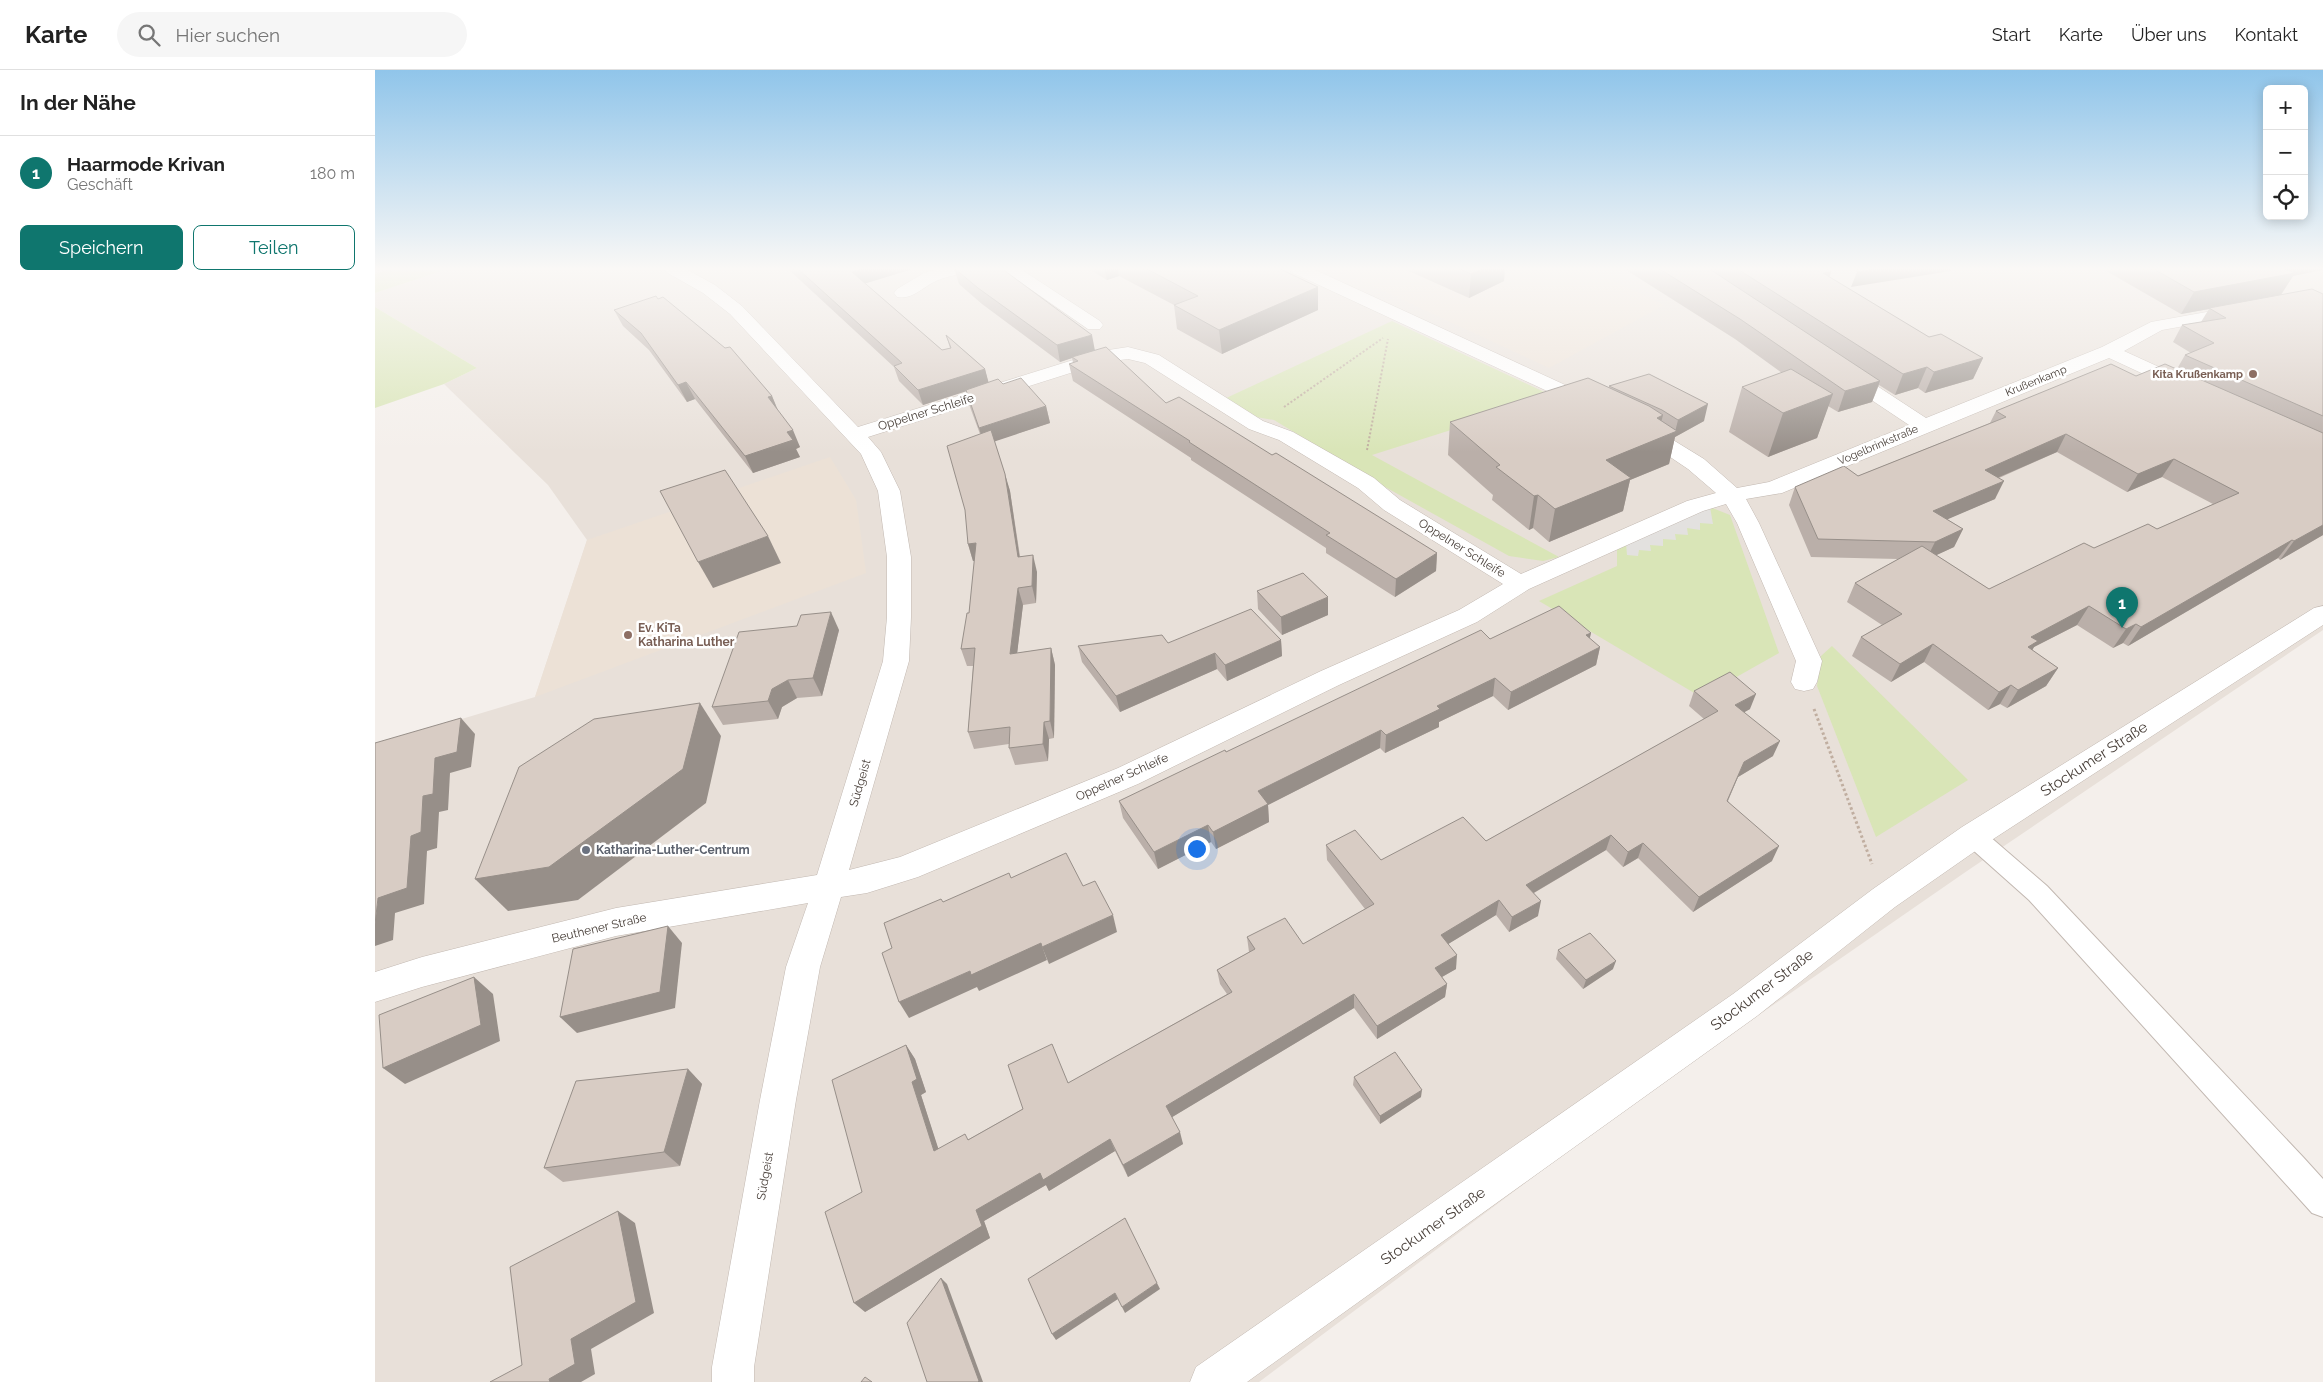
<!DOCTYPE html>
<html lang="de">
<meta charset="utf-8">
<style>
body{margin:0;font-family:Raleway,sans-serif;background:#f6f6f6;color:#222}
.controls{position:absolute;right:15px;top:15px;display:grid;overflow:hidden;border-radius:8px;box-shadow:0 2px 12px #0003}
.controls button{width:45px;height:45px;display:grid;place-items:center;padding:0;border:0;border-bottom:1px solid #e0e0e0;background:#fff;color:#222;font:25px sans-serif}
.you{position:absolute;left:821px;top:778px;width:18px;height:18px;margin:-12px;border:4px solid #fff;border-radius:50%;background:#1a73e8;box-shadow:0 0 0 8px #1a73e833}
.badge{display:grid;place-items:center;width:32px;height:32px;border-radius:50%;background:#0f766e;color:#fff;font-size:16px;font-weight:700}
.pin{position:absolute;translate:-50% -41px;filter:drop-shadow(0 1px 2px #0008)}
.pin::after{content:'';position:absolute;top:26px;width:18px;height:15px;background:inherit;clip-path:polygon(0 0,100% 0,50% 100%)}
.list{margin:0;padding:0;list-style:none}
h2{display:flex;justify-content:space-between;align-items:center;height:65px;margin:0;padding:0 20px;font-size:21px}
h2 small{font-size:16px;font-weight:400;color:#767676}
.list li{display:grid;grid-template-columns:32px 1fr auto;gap:15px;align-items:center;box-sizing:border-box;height:75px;padding:0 20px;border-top:1px solid #e0e0e0}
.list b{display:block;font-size:19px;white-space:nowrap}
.list p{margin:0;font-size:16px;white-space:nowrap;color:#767676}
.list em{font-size:16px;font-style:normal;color:#767676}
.actions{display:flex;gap:10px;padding:15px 20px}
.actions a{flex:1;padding:11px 0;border:1px solid #0f766e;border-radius:8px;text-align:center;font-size:18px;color:#0f766e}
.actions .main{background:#0f766e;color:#fff}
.icon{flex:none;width:28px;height:28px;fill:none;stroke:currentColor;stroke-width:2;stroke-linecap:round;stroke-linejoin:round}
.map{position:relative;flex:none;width:1948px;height:1312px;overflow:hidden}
header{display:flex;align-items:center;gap:30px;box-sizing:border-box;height:70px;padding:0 25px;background:#fff;border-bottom:1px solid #e0e0e0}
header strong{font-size:24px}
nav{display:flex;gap:28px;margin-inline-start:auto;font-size:18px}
.search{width:350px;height:45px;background:#f6f6f6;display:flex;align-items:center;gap:12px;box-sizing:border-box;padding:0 18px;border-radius:28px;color:#767676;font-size:19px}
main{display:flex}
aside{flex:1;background:#fff}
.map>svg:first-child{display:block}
</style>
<header>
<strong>Karte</strong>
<div class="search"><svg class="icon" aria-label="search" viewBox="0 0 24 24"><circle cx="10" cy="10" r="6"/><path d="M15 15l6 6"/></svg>Hier suchen</div>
<nav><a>Start</a><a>Karte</a><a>Über uns</a><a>Kontakt</a></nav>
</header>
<main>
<aside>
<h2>In der Nähe<small></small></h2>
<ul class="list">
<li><span class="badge">1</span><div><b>Haarmode Krivan</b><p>Geschäft</p></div><em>180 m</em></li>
</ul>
<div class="actions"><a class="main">Speichern</a><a>Teilen</a></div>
</aside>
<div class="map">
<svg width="1948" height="1312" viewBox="0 0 1948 1312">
<rect width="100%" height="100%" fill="#f4efeb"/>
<path fill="#e8e0d9" d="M76,198h1872v362l-356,241 -321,222 -387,289h-884v-637l160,-48 52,-157 -39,-55 -104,-101 33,-16 -102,-61v-14z"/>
<g fill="#ece1d6">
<path d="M959,198h254l76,37 -115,63z"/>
<path d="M455,387l26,43 10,73 -331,124 52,-157z"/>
</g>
<g fill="#d9e5b7">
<path d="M17,198h59l-76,25v-19z"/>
<path d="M0,237l102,61 -33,16 -69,24z"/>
<path d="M1017,251l163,76 -183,58 187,102 -16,4 -34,-5 -131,-73 -104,-63 -18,-3 -32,-18z"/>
<path d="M1335,437l20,8 49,138 -78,44 -162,-96 78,-35v-18l9,-5 12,13v-6l61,-27z"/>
<path d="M1457,576l136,134 -92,57 -59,-151 4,-30z"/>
</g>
<path fill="#e3e1df" d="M1335,437l3,17 -13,-1v7l-13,-2 1,7 -13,-1 1,6 -13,-1v7l-13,-1 1,6 -12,-1 -1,6 -11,-1 -1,-12z"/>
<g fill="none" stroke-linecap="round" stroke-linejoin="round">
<g stroke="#c2b8b1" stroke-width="2">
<path id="service" d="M1598,757l8,2 66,57 256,271 20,22v38l-11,-4 -283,-313 -64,-57 -4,-7 4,-7z"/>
</g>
<g stroke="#c2b8b1" stroke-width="1">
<g id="minor">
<path d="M289,198h20l31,17 27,21 116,121 244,-76 26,-4 31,8 104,66 30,11 81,46 26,22 121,74 166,-73 29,-8 -28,-24 -55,-37 -3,-4 3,-4 7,-2 7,2 57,35 33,29 32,-6 140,-57 -72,-48 -3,-4 3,-4 7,-2 7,2 75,49 176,-71 49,-25 89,-16 6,1 3,4 -3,4 -6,1 -78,14 -38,21 68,31 3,4 -3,4 -7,2 -7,-2 -69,-32 -327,135 -36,6 13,24 63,138 -5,21 -4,7 -9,2 -9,-2 -4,-7 5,-21 -59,-138 -11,-19 -23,7 -174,78 -52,33 -138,63 -201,99 -220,93 -51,16 -26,4 -21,70 -24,133 -42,267v15h-42v-15l48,-267 26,-133 22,-64 -192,33 -194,51 -47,15v-30l47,-15 194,-49 201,-33 66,-214 4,-44v-60l-9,-66 -17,-37 -131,-140 -27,-21 -37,-21zM753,289l17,4 104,66 30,11 79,48 26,22 119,74 -44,26 -138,61 -203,97 -218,89 -51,13 60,-209 2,-44v-60l-11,-66 -19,-39 -13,-15 237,-75z"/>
<path d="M567,198h26l-2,4c-10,3 -21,5 -30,9 -13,6 -24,19 -39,16l-3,-4 3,-4 27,-16z"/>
<path d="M625,198h19l81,53 3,4 -3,4h-12z"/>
<path d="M914,198h22l289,133 3,4 -3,4 -7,2 -7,-2 -295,-137z"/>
<path d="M1948,536v19l-339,220 -89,62 -138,109 -510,366h-57l6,-15 537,-373 140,-105 89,-62 352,-219z"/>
</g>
</g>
<g stroke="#c0aea0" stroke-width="2" stroke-dasharray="2 2" stroke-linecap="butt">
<path d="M909,337l99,-69"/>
<path d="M992,380l21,-111"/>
</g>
<path stroke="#c0aea0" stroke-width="3" stroke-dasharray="2.5 2.5" stroke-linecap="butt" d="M1439,639l58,155"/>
<use href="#service" fill="#fff" fill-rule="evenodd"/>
<use href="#minor" fill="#fff" fill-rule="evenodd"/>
</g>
<g fill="#baafa9" fill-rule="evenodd">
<path d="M412,198h129l-51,15 77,67 8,-2 -4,-13 39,34 3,13 15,2 43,22 4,17 -56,18 16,50 10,65 17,16 -1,31 -13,2 -6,48 34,-5 4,17 -1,73 -5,1 -1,22 -33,4 -6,-17v-4l-35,5 -6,-17 5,-66h-6l-6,-17 8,-36 6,-52h-2l-5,-17 12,-110 -10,-27 -4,-16 -43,14 -24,-24 -5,-14z"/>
<path d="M579,198l141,82 71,53 106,52 165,98 -1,18 -41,26 -69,-44v-5l-135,-88v-2l-118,-77 -4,-17 4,-1 -1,-5 -12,4 -78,-58 -23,-20z"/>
<path d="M712,198h191l40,42 -96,44 -45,-25 -3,-24 -55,-29 -12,4z"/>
<path d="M1027,198h103l-1,13 -35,17z"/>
<path d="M1248,198h202l6,4 -2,5 100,60 54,21 -10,21 -48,14 -7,-5 -23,7 -16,-10 -7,17 -34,10 -10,-6 -11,32 -49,19 -39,-25 13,-45 40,-14 -47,-34z"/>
<path d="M1726,198h222l-30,8 -12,19 42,-1v241l-43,25 -2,-2 -150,88 -5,-3 -10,5 -36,-23 -43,22 -2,3 26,18 -12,18 -39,22 -7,-4 -12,6 -64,-48 -33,20 -39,-26 9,-19 21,-12 -35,-23 8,-19 43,-24 -87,-2 -22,-52 6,-18 63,-11 132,-53 6,-12 140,-35 41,-7 8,-14 6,-2 -18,-11 9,-17 19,-3 8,-13 -28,5zM1682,382l70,40 35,-15 51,27 -56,25 -63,19 -105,41 -53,-34 18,-8 9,-18 -16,-10 48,-20 4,-21z"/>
<path d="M239,240l158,86 6,15 22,36 -4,2 4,8 -47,16 -58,-74 -8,3 -38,-52 -26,-24z"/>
<path d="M1234,316l95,35 -29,16 -6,27 -39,16 -7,31 -74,31 -16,-14 -4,2 -37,-30 1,-5 -45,-40 2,-33 159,-34z"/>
<path d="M882,521l71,24 -46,20 -24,-26z"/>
<path d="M422,556l42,4 -17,66 -25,2 -15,9 -4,12 -55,6 -11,-18z"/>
<path d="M1216,563l-2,6 11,8 -4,18 -88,45 -15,-14 -54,26v5l-54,26 -5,-5 -112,57 1,17 -53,27 -5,-7 -53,27 -35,-51 -4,-17 107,-49 264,-113z"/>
<path d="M906,570l1,16 -55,25 -10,-12 -97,43 -38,-50 -4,-16 90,-3z"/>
<path d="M1319,621l56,18 -6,3 29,44 -35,21 -10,24 44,60 -79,51 -55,-54 -15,9 -17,-17 -72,43 4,23 -29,16 -13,-17 -48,29 8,25 -14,8 5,7 -2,13 -68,42 -23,-31 -182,109 11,27 -55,33 -13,-26 -66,40 -3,-6 -62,36 6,17 -125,74 -3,-120 44,-147 9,14 11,33 -5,3 17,54 31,-10 258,-145 -7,-10 -3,-14 32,-18 -2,-15 56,7 62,-35 -38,-49 -1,-15 55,15 105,-19 218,-122 -15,-13z"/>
<path d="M1183,880l55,19 -30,20 -27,-30z"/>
<path d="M313,999l14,15 -22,82 -117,16 -19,-14z"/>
<path d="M979,1007l67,20 -41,27 -27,-39z"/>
</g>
<g fill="#978f89">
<path d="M489,198h52l-59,18 -5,-14z"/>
<path d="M729,198h14l1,8 -12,4z"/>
<path d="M1109,198h21l-1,13 -35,17 2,-24z"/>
<path d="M1502,198h75l-1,3 -100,16 6,-15z"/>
<path d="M1889,198h59v2l-30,6 -13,20 -71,12v1l-28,5 13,-22z"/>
<path d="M1456,202l-7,20 -1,-19z"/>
<path d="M943,217v23l-96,44 -3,-24z"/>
<path d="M717,265l3,16 -23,6v1l-12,4 -3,-17z"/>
<path d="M1608,288l-10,21 -48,14 9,-21z"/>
<path d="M1552,297l-9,21 -23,7 8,-21z"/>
<path d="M610,299l4,15 -66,21 -5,-15z"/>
<path d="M1505,311l-8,21 -34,10 7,-21z"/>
<path d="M311,312l9,17 -8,3 -9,-17z"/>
<path d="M1458,324l-16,44 -49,19 15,-44z"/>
<path d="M397,326l7,17 -11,-16z"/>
<path d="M1333,334l-4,17 -29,16 -6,27 -39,16 -7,31 -74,31 6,-33 51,-49 51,-42 6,-3 -6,24 18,-7 3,-12z"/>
<path d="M671,336l4,17 -66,22 -5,-17z"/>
<path d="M418,360l7,17 -4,2 4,8 -47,16 -8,-17 42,-24z"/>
<path d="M1691,364l-9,18 -81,35 9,-17z"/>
<path d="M1799,389l-12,18 -35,15 11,-18z"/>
<path d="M630,404l5,17 12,83 -4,-17z"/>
<path d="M1629,411l-9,18 -70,30 8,-18z"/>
<path d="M1163,425l-5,33 -4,2 5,-34z"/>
<path d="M1948,455v10l-43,25 14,-19z"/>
<path d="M1588,459l-9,18 -28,13 9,-18z"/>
<path d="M393,466l13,27 -68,25 -15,-26z"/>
<path d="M1917,470l-14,18 -150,88 13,-19z"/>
<path d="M601,473l6,17 -9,1 -5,-17z"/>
<path d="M1062,483l-1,18 -41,26 1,-18z"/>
<path d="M658,485l4,17 -1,31 -4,-17z"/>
<path d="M643,518l5,17 -8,66 -5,-17z"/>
<path d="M953,527v18l-46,20 -1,-18z"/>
<path d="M1714,536l-12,19 -43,22 -7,13 -11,5 15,-28z"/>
<path d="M456,542l8,18 -17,66 -9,-18z"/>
<path d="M1761,554l-13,19 -10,5 13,-19z"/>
<path d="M1216,563l-4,18 -1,-16z"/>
<path d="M906,570l1,16 -55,25 -2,-16z"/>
<path d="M1558,574l-9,18 -33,20 9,-18z"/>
<path d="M1225,577l-4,18 -88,45 3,-18z"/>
<path d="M676,578l4,17 -1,73 -4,-17z"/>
<path d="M840,583l2,16 -97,43 -4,-16z"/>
<path d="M1683,598l-12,18 -39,22 11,-18z"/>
<path d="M1120,608l-2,18 -54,26v5l-54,26 1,-18 51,-29z"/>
<path d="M413,610l9,18 -15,9 -4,12 -10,-18 4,-12z"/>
<path d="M1636,615l-11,19 -12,6 11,-18z"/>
<path d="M1381,624l-6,15 -21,12 6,-16z"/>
<path d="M325,633l21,33 -15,67 -128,97 -70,11 -33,-32z"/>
<path d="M86,648l14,16 -4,33 -21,6 -2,37 -9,2 -2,36 -10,3 -3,53 -29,9 -2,27 -18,6v-22l3,-26 33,-62 24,-78z"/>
<path d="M669,652l5,17 -1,22 -5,-17z"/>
<path d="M1006,660l-1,18 -112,57 1,17 -53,27 -3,-17 45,-41z"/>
<path d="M1405,671l-7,15 -35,21 -17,39 23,-54z"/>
<path d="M833,755l3,17 -53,27 -4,-17z"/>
<path d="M1236,765l-5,15 -83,49 3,-14z"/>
<path d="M1268,773l-5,15 -15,9 5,-15z"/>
<path d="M1404,776l-7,15 -79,51 6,-15z"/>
<path d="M1124,830l-3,15 -56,34 1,-14z"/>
<path d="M1166,831l-3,15 -29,16 3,-15z"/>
<path d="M738,845l4,17 -68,32 -7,-17z"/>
<path d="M293,856l14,17 -7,65 -98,25 -17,-16z"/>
<path d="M666,873l6,17 -68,31 -2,-4 -68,31 -10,-16 71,-31z"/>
<path d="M1082,885l-1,14 -23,13 2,-14z"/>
<path d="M1241,891l-3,8 -30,20 3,-9z"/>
<path d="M99,907l19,17 7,47 -95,43 -22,-16z"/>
<path d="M1072,914l-2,13 -68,42v-13z"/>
<path d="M979,924v14l-185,111 -3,-13z"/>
<path d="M531,975l9,14 11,33 -5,3 22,68 -9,-12 -22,-69z"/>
<path d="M313,999l14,15 -22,82 -16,-14z"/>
<path d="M1047,1020l-1,7 -41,27v-8z"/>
<path d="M805,1062l3,12 -55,33 -5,-12z"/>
<path d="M735,1069l5,12 -66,40 -3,-6 -62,36 6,17 -125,74 -11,-9 122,-93 64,-37z"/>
<path d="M243,1141l17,12 19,90 -63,36 4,25 -14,8h-31l-1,-3 22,-40z"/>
<path d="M566,1208l6,6 36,98h-5z"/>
<path d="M782,1213l3,6 -35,24 -3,-6z"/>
<path d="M740,1223l3,6 -62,41 -4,-6z"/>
</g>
<g fill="#d8ccc4" stroke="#978f89">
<path d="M422,198h67l-12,4 90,78 9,-2 -5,-13 39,34 -67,21 -24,-24 8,-3z"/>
<path d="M579,198h47l91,67 -35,10 -79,-57z"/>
<path d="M770,198h133l40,19 -99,43 -45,-25 24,-9z"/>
<path d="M1082,198h27l-13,6z"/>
<path d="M1283,198h50l172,113 -35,10 -105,-72z"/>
<path d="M1361,198h89l6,4 -8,1 106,64 12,-3 42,24 -49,14 -7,-5 -24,7z"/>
<path d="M1483,198h19l-20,4z"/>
<path d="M1777,198h130l13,5 -101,19z"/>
<path d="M1937,219l11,5v122l-138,-61 29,-12 -32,-18 44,-7 -17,-10z"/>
<path d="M281,226l2,3 5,-2 62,51 5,-1 42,49 -4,1 25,33 -6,2 6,8 -48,16 -59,-74 -8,3 -37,-52 -27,-23z"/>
<path d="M731,277l60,56 13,-6 93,58 4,-2 161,100 -41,26 -70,-44 4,-2 -141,-91 1,-1 -121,-77 9,-3 -6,-4z"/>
<path d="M1736,294l25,12 29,-12 158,69v92l-29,16 -2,-1 -151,87 -5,-3 -10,5 -37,-23 -58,31 7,4 -10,6 30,21 -40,22 -7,-5 -12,7 -66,-48 -33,20 -39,-27 41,-23 -47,-31 67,-37 67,43 95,-46 10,5 54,-24 9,5 82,-36 -65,-34 -36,15 -72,-40 -81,36 19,11 -71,30 30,18 -28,13 -117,-3 -23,-52 49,-21 14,10 148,-59 -10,-6z"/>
<path d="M1416,299l42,25 -50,19 -41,-26z"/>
<path d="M1274,304l59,30 -30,16 -16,-10 -53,-24z"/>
<path d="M646,308l25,28 -67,22 -13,-38 32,-11 5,5z"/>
<path d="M1213,308l61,28 14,9 -6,3 20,13 -71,29 25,18 -76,31 -17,-14 -4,1 -38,-29 4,-2 -50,-43z"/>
<path d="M616,360l14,44 13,83 15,-2 -1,31 -14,2 -8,66 41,-6 -1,73 -6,1 -1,22 -34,4 1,-21 -42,5 7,-84 -14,1 6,-36h2l7,-70 -8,1 -3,-34 -18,-64z"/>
<path d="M350,400l43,66 -70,26 -38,-71z"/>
<path d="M928,503l25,24 -47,20 -24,-26z"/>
<path d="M1184,536l32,27 -5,2 14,12 -89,45 -16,-14 -58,28 3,3 -54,26 -5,-5 -123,61 10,13 -55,28 -5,-7 -54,27 -35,-51 106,-51 1,2 255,-122 9,9z"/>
<path d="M876,539l30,31 -56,25 -10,-12 -99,43 -38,-50 84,-11 6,8z"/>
<path d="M456,542l-18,66 -25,2 -16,9 -4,12 -56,6 27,-75 58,-6 4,-11z"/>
<path d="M1355,602l26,22 -21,11 45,36 -36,21 -17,39 52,45 -80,51 -56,-54 -15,9 -17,-17 -85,50 15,16 -29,16 -13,-17 -58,35 16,20 -22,13 12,16 -70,42 -23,-32 -188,112 14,26 -57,33 -13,-26 -67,41 -3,-7 -64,37 6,16 -128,77 -29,-91 37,-20 -30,-112 74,-35 11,34 -5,3 22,69 31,-17 3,6 55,-31 -15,-44 44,-21 16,39 164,-91 -15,-22 38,-21 -8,-12 38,-19 18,26 71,-40 -48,-59 29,-15 26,30 82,-43 23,24 232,-130 -24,-20z"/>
<path d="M325,633l-17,66 -134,98 -74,12 44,-112 75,-48z"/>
<path d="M86,648l-4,34 -22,6 -2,36 -10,2 -2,36 -10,4 -4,52 -29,10 -3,26v-181z"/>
<path d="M691,783l17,33 12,-5 18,34 -71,32 -1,-4 -70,32 -1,-4 -71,31 -17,-49 10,-5 -8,-25 57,-24 2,3 66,-29 2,5z"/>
<path d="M293,856l-8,66 -100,25 13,-68z"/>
<path d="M1215,863l26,28 -30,19 -28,-30z"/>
<path d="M99,907l7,48 -98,43 -4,-53z"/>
<path d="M1020,982l27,38 -42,26 -26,-39z"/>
<path d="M313,999l-24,83 -120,16 32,-87z"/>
<path d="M243,1141l18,91 -65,37 4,25 -26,15 1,3h-60l32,-17 -12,-98z"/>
<path d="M750,1148l32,65 -35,24 -7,-14 -63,41 -24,-55z"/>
<path d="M566,1208l38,103 -1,1h-51l-20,-59z"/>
<path d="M490,1307l7,5h-11z"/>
</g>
<linearGradient id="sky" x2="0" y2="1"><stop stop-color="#90c5ea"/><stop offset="0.52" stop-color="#faf8f6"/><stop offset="1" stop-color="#faf8f6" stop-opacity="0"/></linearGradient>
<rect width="1948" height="382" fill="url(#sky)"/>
<g fill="#8d6e63" stroke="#fff" stroke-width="2">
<circle cx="1878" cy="304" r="5"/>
<circle cx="253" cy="565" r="5"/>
</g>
<circle fill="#6b7280" stroke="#fff" stroke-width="2" cx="211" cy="780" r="5"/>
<g text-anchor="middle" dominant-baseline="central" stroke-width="5" stroke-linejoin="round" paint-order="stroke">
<g font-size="11" font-weight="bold" fill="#785e54" stroke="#fff" text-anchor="end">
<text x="1868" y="304">Kita Krußenkamp</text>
</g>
<g font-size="11" fill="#483f39" stroke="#fff">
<text transform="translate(1661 311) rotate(-22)">Krußenkamp</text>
<text transform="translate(1503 375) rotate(-23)">Vogelbrinkstraße</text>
</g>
<g font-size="12" fill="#483f39" stroke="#fff">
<text transform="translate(551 342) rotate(-17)">Oppelner Schleife</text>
<text transform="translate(1087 478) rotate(32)">Oppelner Schleife</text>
<text transform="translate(747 707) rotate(-24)">Oppelner Schleife</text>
<text transform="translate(485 713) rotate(-74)">Südgeist</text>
<text transform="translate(224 858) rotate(-13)">Beuthener Straße</text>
<text transform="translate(390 1106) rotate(-80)">Südgeist</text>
</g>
<g font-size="12" font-weight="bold" fill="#785e54" stroke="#fff" text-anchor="start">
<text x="263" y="558">Ev. KiTa<tspan x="263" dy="14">Katharina Luther</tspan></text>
</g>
<g font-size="12" font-weight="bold" fill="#5b616d" stroke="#fff" text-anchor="start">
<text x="221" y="780">Katharina-Luther-Centrum</text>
</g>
<g font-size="15" fill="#483f39" stroke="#fff">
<text transform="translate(1719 689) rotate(-33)">Stockumer Straße</text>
<text transform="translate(1387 920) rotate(-37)">Stockumer Straße</text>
<text transform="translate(1058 1156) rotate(-35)">Stockumer Straße</text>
</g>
</g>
</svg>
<div class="controls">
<button>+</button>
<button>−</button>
<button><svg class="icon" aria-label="locate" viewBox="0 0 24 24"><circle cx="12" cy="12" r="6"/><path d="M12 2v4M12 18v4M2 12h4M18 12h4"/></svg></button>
</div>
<div class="you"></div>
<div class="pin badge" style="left:1747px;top:558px">1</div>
</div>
</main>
